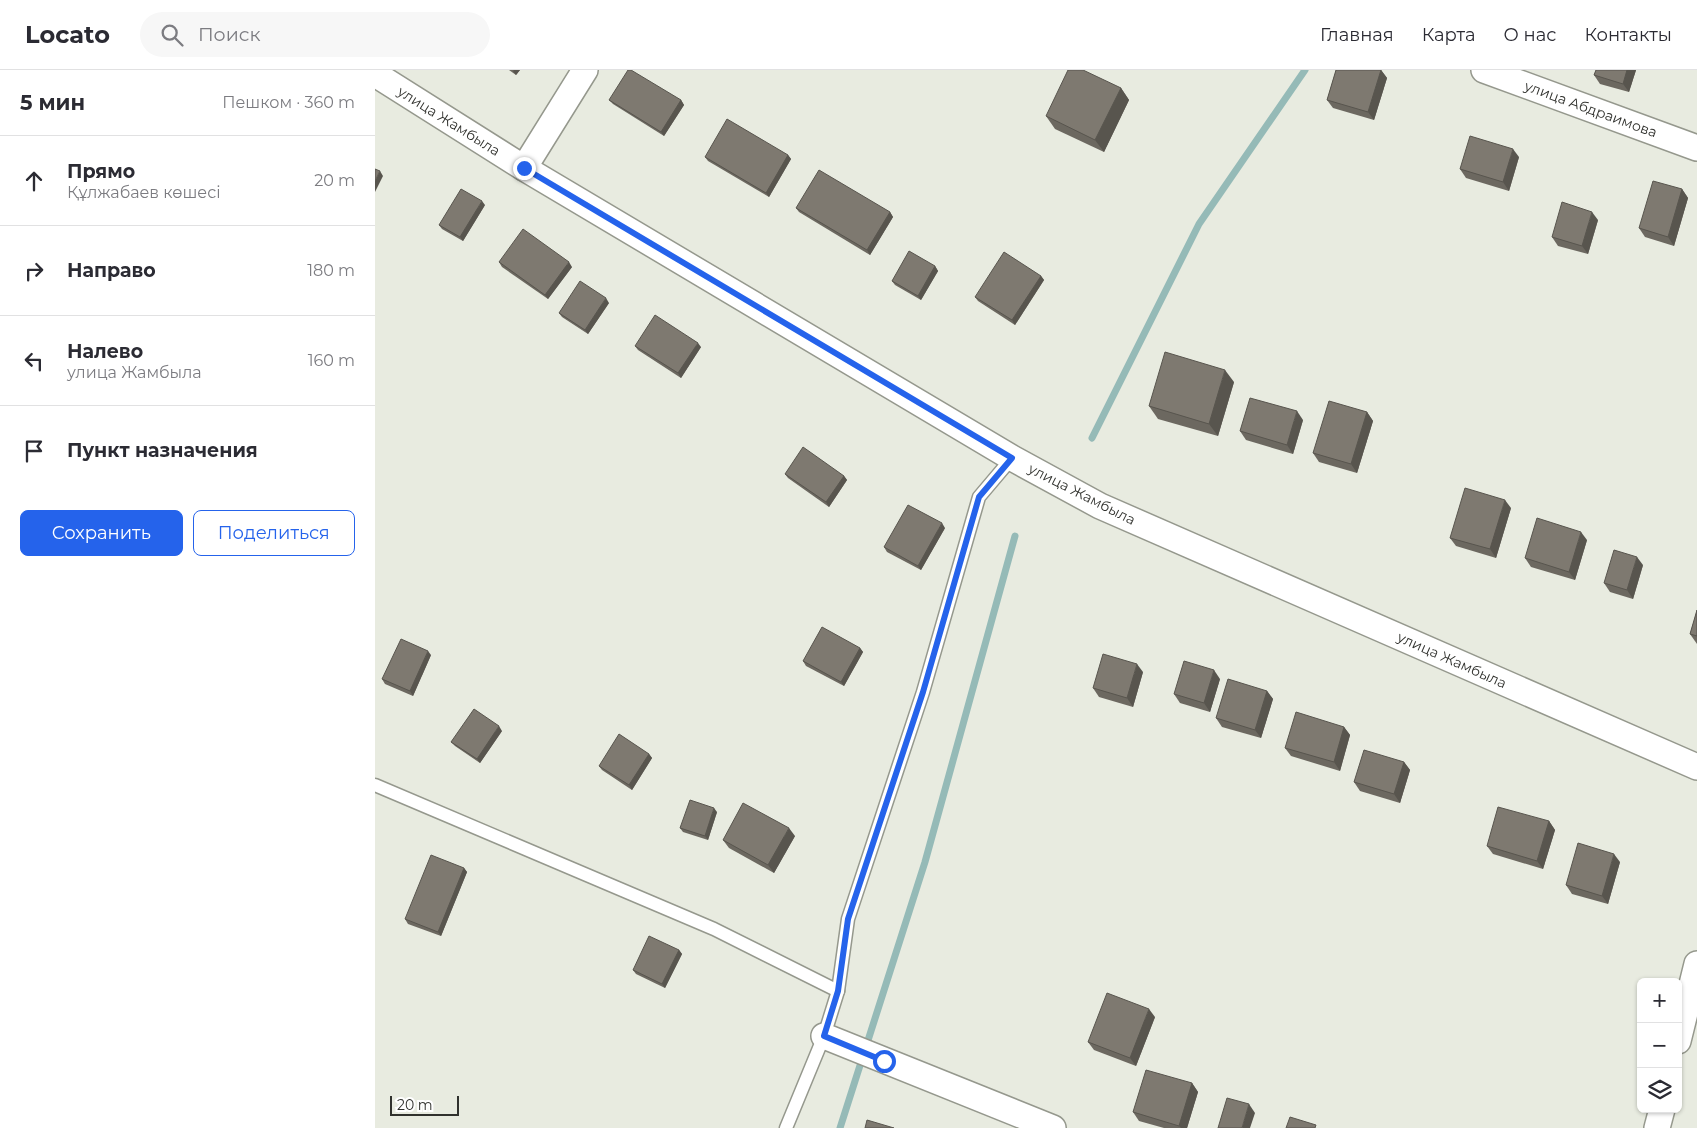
<!DOCTYPE html>
<html lang="ru">
<meta charset="utf-8">
<style>
body{margin:0;font-family:Montserrat,sans-serif;background:#f7f7f7;color:#2b2b33}
.controls{position:absolute;right:15px;bottom:15px;display:grid;overflow:hidden;border-radius:8px;box-shadow:0 1px 4px #0004}
.controls button{width:45px;height:45px;display:grid;place-items:center;padding:0;border:0;border-bottom:1px solid #e1e1e2;background:#fff;color:#2b2b33;font:25px sans-serif}
.scale{position:absolute;left:15px;bottom:12px;width:69px;box-sizing:border-box;padding-left:5px;border:2px solid #30312d;border-top:0;font-size:14px;line-height:18px;white-space:nowrap;color:#30312d;-webkit-text-stroke:4px #fff;paint-order:stroke}
.stop{position:absolute;width:15px;height:15px;margin:-11px;border:4px solid #2563eb;border-radius:50%;background:#fff}
.stop.end{background:#2563eb;border-color:#fff;box-shadow:0 1px 5px #0008}
.list{margin:0;padding:0;list-style:none}
h2{display:flex;justify-content:space-between;align-items:center;height:65px;margin:0;padding:0 20px;font-size:21px}
h2 small{font-size:16px;font-weight:400;color:#7c7c81}
.list li{display:grid;grid-template-columns:32px 1fr auto;gap:15px;align-items:center;box-sizing:border-box;height:90px;padding:0 20px;border-top:1px solid #e1e1e2}
.list b{display:block;font-size:19px;white-space:nowrap}
.list p{margin:0;font-size:16px;white-space:nowrap;color:#7c7c81}
.list em{font-size:16px;font-style:normal;color:#7c7c81}
.actions{display:flex;gap:10px;padding:15px 20px}
.actions a{flex:1;padding:11px 0;border:1px solid #2563eb;border-radius:8px;text-align:center;font-size:18px;color:#2563eb}
.actions .main{background:#2563eb;color:#fff}
.icon{flex:none;width:28px;height:28px;fill:none;stroke:currentColor;stroke-width:2;stroke-linecap:round;stroke-linejoin:round}
.map{position:relative;flex:none;width:1322px;height:1058px;overflow:hidden}
header{display:flex;align-items:center;gap:30px;box-sizing:border-box;height:70px;padding:0 25px;background:#fff;border-bottom:1px solid #e1e1e2}
header strong{font-size:24px}
nav{display:flex;gap:28px;margin-inline-start:auto;font-size:18px}
.search{width:350px;height:45px;background:#f7f7f7;display:flex;align-items:center;gap:12px;box-sizing:border-box;padding:0 18px;border-radius:28px;color:#7c7c81;font-size:19px}
main{display:flex}
aside{flex:1;background:#fff}
.map>svg:first-child{display:block}
</style>
<header>
<strong>Locato</strong>
<div class="search"><svg class="icon" aria-label="search" viewBox="0 0 24 24"><circle cx="10" cy="10" r="6"/><path d="M15 15l6 6"/></svg>Поиск</div>
<nav><a>Главная</a><a>Карта</a><a>О нас</a><a>Контакты</a></nav>
</header>
<main>
<aside>
<h2>5 мин<small>Пешком · 360 m</small></h2>
<ul class="list">
<li><svg class="icon" aria-label="ahead" viewBox="0 0 24 24"><path d="M12 20V5M6 11l6-6 6 6"/></svg><div><b>Прямо</b><p>Құлжабаев көшесі</p></div><em>20 m</em></li>
<li><svg class="icon" aria-label="right" viewBox="0 0 24 24"><path d="M7 20v-9h11M14 6l5 5-5 5"/></svg><div><b>Направо</b></div><em>180 m</em></li>
<li><svg class="icon" aria-label="left" viewBox="0 0 24 24"><path d="M17 20v-9H6M10 6l-5 5 5 5"/></svg><div><b>Налево</b><p>улица Жамбыла</p></div><em>160 m</em></li>
<li><svg class="icon" aria-label="arrive" viewBox="0 0 24 24"><path d="M6 21V4h12l-3 4 3 4H6"/></svg><div><b>Пункт назначения</b></div></li>
</ul>
<div class="actions"><a class="main">Сохранить</a><a>Поделиться</a></div>
</aside>
<div class="map">
<svg width="1322" height="1058" viewBox="0 0 1322 1058">
<rect width="100%" height="100%" fill="#e8ebe0"/>
<g fill="none" stroke-linecap="round" stroke-linejoin="round">
<g stroke="#95bab7" stroke-width="7">
<path d="M717,368l107,-214 106,-154"/>
<path d="M465,1058l85,-266 90,-326"/>
</g>
<g stroke="#95988d" stroke-width="15">
<g id="service">
<path d="M0,715l339,144 124,62"/>
<path d="M411,1058l38,-92 14,-45 10,-72 75,-227 56,-195 33,-39"/>
</g>
</g>
<g stroke="#95988d" stroke-width="28">
<g id="minor">
<path d="M1109,0l213,78"/>
<path d="M0,4l149,94 488,290 88,48 597,261"/>
<path d="M149,98l61,-98"/>
<path d="M449,966l229,92"/>
<path d="M1303,971l19,-77"/>
<path d="M1282,1058l5,-19"/>
</g>
</g>
<use href="#service" stroke="#fff" stroke-width="12"/>
<use href="#minor" stroke="#fff" stroke-width="25"/>
</g>
<g fill="#6c6860">
<path d="M134,0h11l-4,5z"/>
<path d="M961,0h45l6,8 -13,42 -41,-12 -6,-8z"/>
<path d="M1221,0h40l-7,22 -29,-8 -6,-9z"/>
<path d="M746,18l8,12 -25,52 -49,-23 -9,-13z"/>
<path d="M234,30h72l3,5 -20,31 -51,-32z"/>
<path d="M413,85l3,4 -22,38 -61,-36 -3,-4z"/>
<path d="M1144,87l-10,34 -43,-13 -6,-9z"/>
<path d="M1307,119l6,9 -14,48 -29,-9 -6,-9z"/>
<path d="M110,135l-22,36 -21,-12 -3,-4z"/>
<path d="M421,138l94,4 3,5 -23,38 -71,-43z"/>
<path d="M1223,150l-10,34 -30,-8 -6,-9z"/>
<path d="M124,192l73,5 -24,32 -46,-32z"/>
<path d="M560,196l3,5 -17,29 -26,-15 -3,-4z"/>
<path d="M666,206l3,4 -29,45 -37,-24 -3,-4z"/>
<path d="M234,233l-21,31 -26,-17 -3,-4z"/>
<path d="M260,276l66,1 -20,31 -43,-28z"/>
<path d="M859,312l-16,54 -60,-17 -9,-13z"/>
<path d="M992,342l6,9 -16,52 -38,-11 -6,-9z"/>
<path d="M928,350l-10,34 -47,-14 -6,-9z"/>
<path d="M410,404l59,2 3,4 -18,27 -41,-29z"/>
<path d="M1136,438l-15,50 -40,-12 -6,-8z"/>
<path d="M570,458l-24,42 -34,-18 -3,-5z"/>
<path d="M1212,470l-12,40 -44,-13 -6,-9z"/>
<path d="M1268,495l-10,34 -23,-7 -6,-9z"/>
<path d="M1322,540v34l-7,-10z"/>
<path d="M485,578l3,4 -19,34 -38,-20 -3,-5z"/>
<path d="M56,585l-18,41 -28,-12 -3,-5z"/>
<path d="M768,602l-10,35 -34,-10 -6,-9z"/>
<path d="M845,609l-10,33 -30,-9 -6,-9z"/>
<path d="M892,621l6,8 -12,39 -39,-11 -6,-9z"/>
<path d="M969,657l6,8 -10,36 -49,-15 -6,-8z"/>
<path d="M127,661l-22,32 -25,-17 -4,-4z"/>
<path d="M274,684l3,4 -20,32 -30,-20 -3,-4z"/>
<path d="M1029,692l6,8 -10,33 -40,-12 -6,-9z"/>
<path d="M342,742l-9,28 -25,-8 -3,-4z"/>
<path d="M1174,751l6,9 -12,39 -50,-15 -6,-8z"/>
<path d="M420,766l-21,37 -45,-25 -6,-8z"/>
<path d="M1245,792l-12,42 -36,-10 -6,-9z"/>
<path d="M89,798l3,4 -26,64 -33,-12 -3,-5z"/>
<path d="M304,880l3,4 -17,34 -29,-14 -3,-4z"/>
<path d="M780,947l-19,49 -42,-16 -6,-8z"/>
<path d="M817,1013l6,9 -11,36h-23l-25,-7 -6,-9z"/>
</g>
<g fill="#58554e">
<path d="M139,0h6l-4,5 -3,-4z"/>
<path d="M1006,0l6,8 -13,42 -6,-8z"/>
<path d="M1252,0h9l-7,22 -6,-8z"/>
<path d="M746,18l8,12 -25,52 -9,-12z"/>
<path d="M306,30l3,5 -20,31 -3,-4z"/>
<path d="M1138,79l6,8 -10,34 -6,-9z"/>
<path d="M413,85l3,4 -22,38 -3,-4z"/>
<path d="M5,101l3,5 -8,16v-11z"/>
<path d="M1307,119l6,9 -14,48 -6,-9z"/>
<path d="M107,131l3,4 -22,36 -3,-4z"/>
<path d="M515,142l3,5 -23,38 -3,-5z"/>
<path d="M1217,142l6,8 -10,34 -6,-8z"/>
<path d="M194,192l3,5 -24,32 -3,-4z"/>
<path d="M560,196l3,5 -17,29 -3,-4z"/>
<path d="M666,206l3,4 -29,45 -3,-5z"/>
<path d="M231,228l3,5 -21,31 -3,-4z"/>
<path d="M323,273l3,4 -20,31 -3,-5z"/>
<path d="M850,300l9,12 -16,54 -9,-12z"/>
<path d="M922,341l6,9 -10,34 -6,-9z"/>
<path d="M992,342l6,9 -16,52 -6,-9z"/>
<path d="M469,406l3,4 -18,27 -3,-5z"/>
<path d="M1130,430l6,8 -15,50 -6,-9z"/>
<path d="M567,453l3,5 -24,42 -3,-4z"/>
<path d="M1206,462l6,8 -12,40 -6,-8z"/>
<path d="M1262,487l6,8 -10,34 -6,-9z"/>
<path d="M485,578l3,4 -19,34 -3,-4z"/>
<path d="M53,581l3,4 -18,41 -3,-5z"/>
<path d="M762,594l6,8 -10,35 -6,-9z"/>
<path d="M839,600l6,9 -10,33 -6,-9z"/>
<path d="M892,621l6,8 -12,39 -6,-8z"/>
<path d="M124,656l3,5 -22,32 -3,-4z"/>
<path d="M969,657l6,8 -10,36 -6,-9z"/>
<path d="M274,684l3,4 -20,32 -3,-5z"/>
<path d="M1029,692l6,8 -10,33 -6,-9z"/>
<path d="M339,738l3,4 -9,28 -3,-4z"/>
<path d="M1174,751l6,9 -12,39 -6,-8z"/>
<path d="M414,758l6,8 -21,37 -6,-8z"/>
<path d="M1239,784l6,8 -12,42 -6,-8z"/>
<path d="M89,798l3,4 -26,64 -3,-4z"/>
<path d="M304,880l3,4 -17,34 -3,-4z"/>
<path d="M774,939l6,8 -19,49 -6,-8z"/>
<path d="M817,1013l6,9 -11,36h-6l-2,-2z"/>
<path d="M874,1034l6,9 -5,15h-8z"/>
</g>
<g fill="#7e7970" stroke="#58554e">
<path d="M253,0h3l50,30 -20,32 -52,-32z"/>
<path d="M693,0h15l38,18 -26,52 -49,-24z"/>
<path d="M961,0h45l-13,42 -41,-12z"/>
<path d="M1221,0h31l-4,14 -29,-9z"/>
<path d="M352,49l61,36 -22,38 -61,-36z"/>
<path d="M1095,66l43,13 -10,33 -43,-13z"/>
<path d="M0,99l5,2 -5,10z"/>
<path d="M444,100l71,42 -23,38 -71,-42z"/>
<path d="M1278,111l29,8 -14,48 -29,-9z"/>
<path d="M86,119l21,12 -22,36 -21,-12z"/>
<path d="M1187,132l30,10 -10,34 -30,-9z"/>
<path d="M148,159l46,33 -24,33 -46,-33z"/>
<path d="M534,181l26,15 -17,30 -26,-15z"/>
<path d="M629,182l37,24 -29,44 -37,-23z"/>
<path d="M205,211l26,17 -21,32 -26,-17z"/>
<path d="M280,245l43,28 -20,30 -43,-27z"/>
<path d="M790,282l60,18 -16,54 -60,-18z"/>
<path d="M875,328l47,13 -10,34 -47,-14z"/>
<path d="M954,331l38,11 -16,52 -38,-11z"/>
<path d="M428,377l41,29 -18,26 -41,-28z"/>
<path d="M1090,418l40,12 -15,49 -40,-11z"/>
<path d="M533,435l34,18 -24,43 -34,-19z"/>
<path d="M1162,448l44,14 -12,40 -44,-14z"/>
<path d="M1239,480l23,7 -10,33 -23,-7z"/>
<path d="M1322,540v26l-7,-2z"/>
<path d="M447,557l38,21 -19,34 -38,-21z"/>
<path d="M26,569l27,12 -18,40 -28,-12z"/>
<path d="M728,584l34,10 -10,34 -34,-10z"/>
<path d="M809,591l30,9 -10,33 -30,-9z"/>
<path d="M853,609l39,12 -12,39 -39,-12z"/>
<path d="M99,639l25,17 -22,33 -26,-17z"/>
<path d="M921,642l48,15 -10,35 -49,-14z"/>
<path d="M244,664l30,20 -20,31 -30,-19z"/>
<path d="M989,680l40,12 -10,32 -40,-12z"/>
<path d="M315,730l24,8 -9,28 -25,-8z"/>
<path d="M368,733l46,25 -21,37 -45,-25z"/>
<path d="M1123,737l51,14 -12,40 -50,-15z"/>
<path d="M1203,773l36,11 -12,42 -36,-11z"/>
<path d="M56,785l33,13 -26,64 -33,-13z"/>
<path d="M274,866l30,14 -17,34 -29,-14z"/>
<path d="M732,923l42,16 -19,49 -42,-16z"/>
<path d="M771,1000l46,13 -13,43 -46,-14z"/>
<path d="M852,1028l22,6 -7,24h-24z"/>
<path d="M915,1047l26,8 -1,3h-29z"/>
<path d="M492,1050l27,8h-29z"/>
</g>
<g fill="none" stroke-linecap="round" stroke-linejoin="round">
<path stroke="#2563eb" stroke-width="6" d="M149,98l488,290 -33,39 -56,195 -75,227 -10,72 -14,45 60,25"/>
</g>
<g text-anchor="middle" dominant-baseline="central" stroke-width="4" stroke-linejoin="round" paint-order="stroke">
<g font-size="14" fill="#30312d" stroke="#fff">
<text transform="translate(1216 39) rotate(20)">улица Абдраимова</text>
<text transform="translate(74 51) rotate(32)">улица Жамбыла</text>
<text transform="translate(707 424) rotate(27)">улица Жамбыла</text>
<text transform="translate(1077 590) rotate(24)">улица Жамбыла</text>
</g>
</g>
</svg>
<div class="controls">
<button>+</button>
<button>−</button>
<button><svg class="icon" aria-label="layers" viewBox="0 0 24 24"><path d="M12 4l9 5-9 5-9-5zM3 14l9 5 9-5"/></svg></button>
</div>
<div class="scale">20 m</div>
<div class="stop" style="left:509px;top:991px"></div>
<div class="stop end" style="left:149px;top:98px"></div>
</div>
</main>
